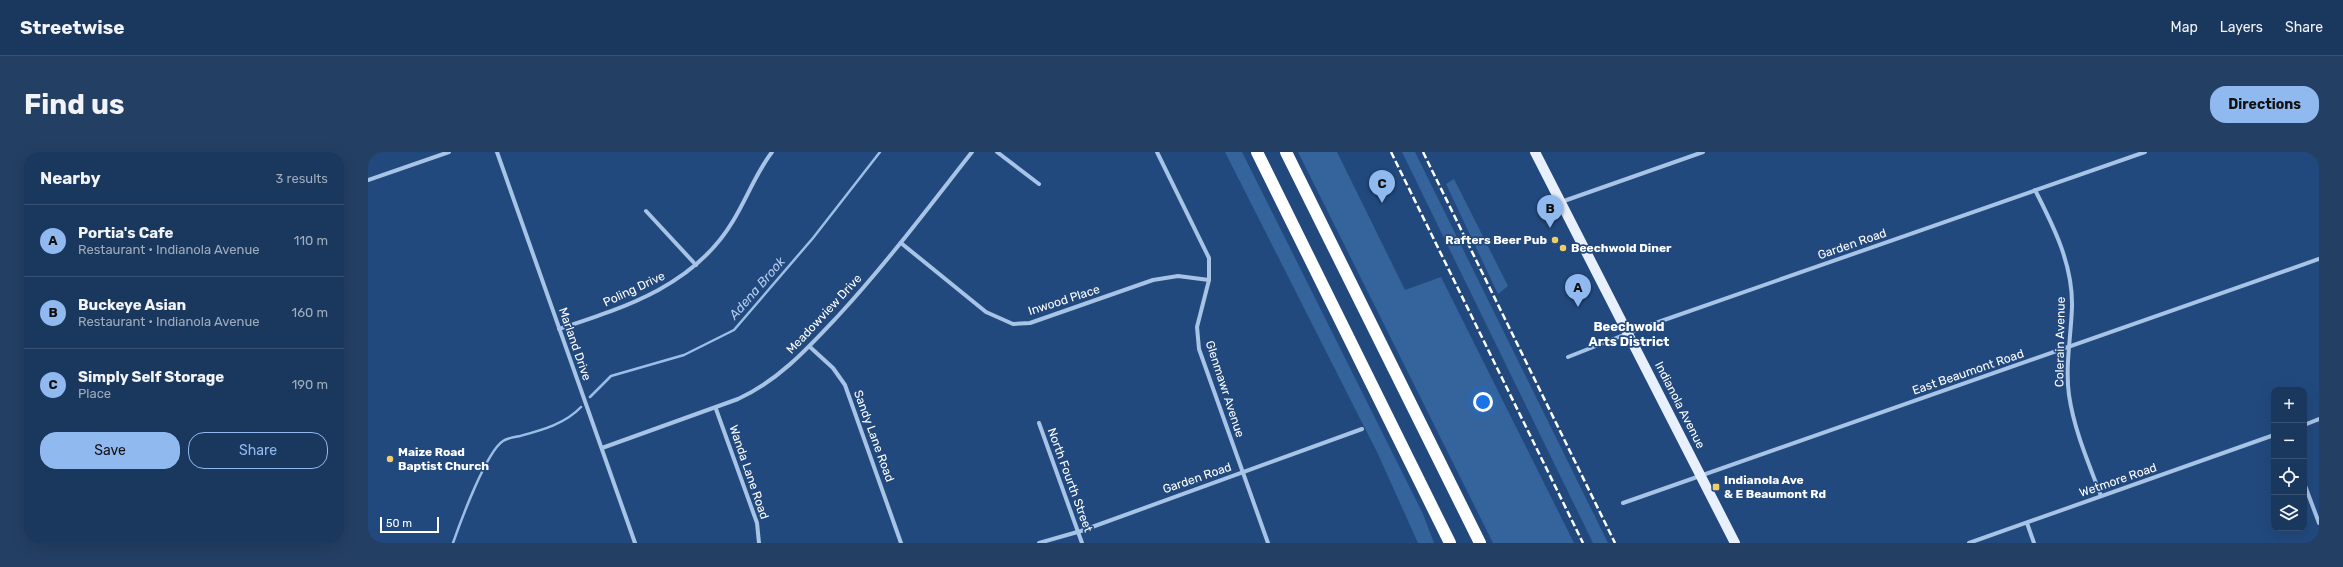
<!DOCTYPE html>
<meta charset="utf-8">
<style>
body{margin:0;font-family:Rubik,sans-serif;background:#233f64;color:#f1f3f6}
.controls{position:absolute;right:12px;bottom:12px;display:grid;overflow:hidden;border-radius:8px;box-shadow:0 4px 16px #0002}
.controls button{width:36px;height:36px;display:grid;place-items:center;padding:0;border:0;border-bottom:1px solid #385173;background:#1a375e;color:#f1f3f6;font:20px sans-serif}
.scale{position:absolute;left:12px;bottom:10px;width:59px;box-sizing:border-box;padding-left:4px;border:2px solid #fff;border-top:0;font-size:11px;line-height:14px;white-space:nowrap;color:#fff;-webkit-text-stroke:3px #22497e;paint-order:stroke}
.you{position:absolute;left:1115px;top:250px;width:14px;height:14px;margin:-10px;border:3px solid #fff;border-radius:50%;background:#1a73e8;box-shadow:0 0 0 6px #1a73e833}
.badge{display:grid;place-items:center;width:26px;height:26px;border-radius:50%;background:#90b9f0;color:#111;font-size:13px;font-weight:700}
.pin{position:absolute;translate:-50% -33px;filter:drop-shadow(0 1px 2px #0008)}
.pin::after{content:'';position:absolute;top:21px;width:14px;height:12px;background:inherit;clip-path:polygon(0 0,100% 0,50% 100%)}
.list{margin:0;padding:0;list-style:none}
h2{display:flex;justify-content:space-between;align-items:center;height:52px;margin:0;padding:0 16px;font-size:17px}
h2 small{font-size:13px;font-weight:400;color:#9facbc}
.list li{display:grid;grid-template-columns:26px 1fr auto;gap:12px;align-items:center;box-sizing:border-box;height:72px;padding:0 16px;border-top:1px solid #385173}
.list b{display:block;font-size:15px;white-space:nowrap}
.list p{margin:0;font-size:13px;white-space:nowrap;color:#9facbc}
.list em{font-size:13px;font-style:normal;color:#9facbc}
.actions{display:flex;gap:8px;padding:12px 16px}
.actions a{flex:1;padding:9px 0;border:1px solid #90b9f0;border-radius:16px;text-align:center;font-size:14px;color:#90b9f0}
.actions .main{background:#90b9f0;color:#111}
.icon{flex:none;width:22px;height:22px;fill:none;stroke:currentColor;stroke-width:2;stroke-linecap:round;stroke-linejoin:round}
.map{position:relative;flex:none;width:1951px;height:391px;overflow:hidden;border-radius:16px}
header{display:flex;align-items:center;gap:24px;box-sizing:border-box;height:56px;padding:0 20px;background:#1a375e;border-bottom:1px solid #385173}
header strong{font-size:19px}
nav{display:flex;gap:22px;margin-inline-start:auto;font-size:14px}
.intro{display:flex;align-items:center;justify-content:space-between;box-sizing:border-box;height:96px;padding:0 24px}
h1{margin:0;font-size:28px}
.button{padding:10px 18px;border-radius:16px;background:#90b9f0;color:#111;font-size:14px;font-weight:700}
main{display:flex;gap:24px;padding:0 24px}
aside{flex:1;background:#1a375e;border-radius:16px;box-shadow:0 4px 16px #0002}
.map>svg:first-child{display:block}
</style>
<header>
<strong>Streetwise</strong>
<nav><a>Map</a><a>Layers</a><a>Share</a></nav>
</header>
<div class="intro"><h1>Find us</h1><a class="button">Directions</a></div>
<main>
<aside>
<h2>Nearby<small>3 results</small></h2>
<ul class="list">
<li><span class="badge">A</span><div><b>Portia's Cafe</b><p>Restaurant · Indianola Avenue</p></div><em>110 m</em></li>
<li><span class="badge">B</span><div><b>Buckeye Asian</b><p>Restaurant · Indianola Avenue</p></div><em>160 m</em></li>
<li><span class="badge">C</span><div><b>Simply Self Storage</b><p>Place</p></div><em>190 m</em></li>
</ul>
<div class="actions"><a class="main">Save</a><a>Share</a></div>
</aside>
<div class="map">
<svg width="1951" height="391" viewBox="0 0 1951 391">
<rect width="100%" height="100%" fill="#22497e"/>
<g fill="#35639c">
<path d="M857,0h17l181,362 11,29h-16l-40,-89z"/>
<path d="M930,0h39l68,138 36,-13 133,266h-81z"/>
<path d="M1034,0h13l193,391h-15z"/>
<path d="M1086,27l54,107 -10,8 -52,-110z"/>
</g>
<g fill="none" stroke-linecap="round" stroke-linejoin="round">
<g stroke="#9bbee7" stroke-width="2.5">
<path d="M222,245l21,-21 73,-21 50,-25 79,-92 67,-86"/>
<path d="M85,391c7,-20 33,-91 50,-102 4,-3 12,-4 17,-5 22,-6 45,-12 61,-29"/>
</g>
<g stroke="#a7c3e6" stroke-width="4">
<path d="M129,0l138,391"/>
<path d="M629,0l42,32"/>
<path d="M789,0l52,106v22l-12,47 2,22 69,194"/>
<path d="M0,28l81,-28"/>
<path d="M1667,38c19,37 38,75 37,117 -1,30 -7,59 -3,88 5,35 20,69 32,101"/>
<path d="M1193,50l142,-50"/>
<path d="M278,59l50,54"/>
<path d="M533,91l85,69 27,12 17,-1 123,-43 25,-4 31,4"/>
<path d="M191,177c67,-22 136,-44 174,-108 14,-23 23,-48 39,-69"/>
<path d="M442,195l23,21 12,17 56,158"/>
<path d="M1200,205l76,-30 501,-175"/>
<path d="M348,257l41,114 2,20"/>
<path d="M671,271l43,120"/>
<path d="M1936,273l15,-6"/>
<path d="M234,296l136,-49c40,-18 70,-51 100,-83 48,-52 90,-108 134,-164"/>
<path d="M1936,331l15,40"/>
<path d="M1255,351l696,-244"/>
<path d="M1659,371l7,20"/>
<path d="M671,391l42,-12 281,-102"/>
<path d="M1601,391l305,-108"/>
</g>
<path stroke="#e8f0fd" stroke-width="10" d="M1167,0l200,391"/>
<g stroke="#fff" stroke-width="12">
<path d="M889,0l193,391"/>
<path d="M918,0l194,391"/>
</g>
<g stroke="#fff" stroke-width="2.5" stroke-dasharray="7 3" stroke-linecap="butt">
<path d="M1023,0l192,391"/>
<path d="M1055,0l192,391"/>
</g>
</g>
<g fill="#f2cc69" stroke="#22497e" stroke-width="1.5">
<circle cx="1187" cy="88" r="4"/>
<circle cx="1195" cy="96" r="4"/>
<circle cx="22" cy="307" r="4"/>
<rect x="1344" y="331" width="8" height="8" rx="2"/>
</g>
<g text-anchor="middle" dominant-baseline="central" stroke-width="3.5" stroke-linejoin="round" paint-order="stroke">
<g font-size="12" font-weight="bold" fill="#fff" stroke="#22497e" text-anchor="start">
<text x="1179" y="88" text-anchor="end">Rafters Beer Pub</text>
<text x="1203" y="96">Beechwold Diner</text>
<text x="30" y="300">Maize Road<tspan x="30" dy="14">Baptist Church</tspan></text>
<text x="1356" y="328">Indianola Ave<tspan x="1356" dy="14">&amp; E Beaumont Rd</tspan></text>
</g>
<g font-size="12" fill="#fff" stroke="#22497e">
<text transform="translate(1484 92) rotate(-19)">Garden Road</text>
<text transform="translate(266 137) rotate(-25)">Poling Drive</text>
<text transform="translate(696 148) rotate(-18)">Inwood Place</text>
<text transform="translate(456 162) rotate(-47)">Meadowview Drive</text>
<text transform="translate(1692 190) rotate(-89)">Colerain Avenue</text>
<text transform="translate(207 192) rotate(71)">Marland Drive</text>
<text transform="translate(1600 220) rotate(-19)">East Beaumont Road</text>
<text transform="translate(857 237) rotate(72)">Glenmawr Avenue</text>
<text transform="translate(1312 253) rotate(63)">Indianola Avenue</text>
<text transform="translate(506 284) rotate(70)">Sandy Lane Road</text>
<text transform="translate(381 320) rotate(71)">Wanda Lane Road</text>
<text transform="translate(829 326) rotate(-19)">Garden Road</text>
<text transform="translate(702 328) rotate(70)">North Fourth Street</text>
<text transform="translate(1750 328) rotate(-19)">Wetmore Road</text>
</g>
<g font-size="13" font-style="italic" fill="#b2cdee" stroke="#22497e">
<text transform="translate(389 136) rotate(-49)">Adena Brook</text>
</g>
<g font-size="13" font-weight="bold" fill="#fff" stroke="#22497e">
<text x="1261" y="174">Beechwold<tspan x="1261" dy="15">Arts District</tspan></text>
</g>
</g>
</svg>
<div class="controls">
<button>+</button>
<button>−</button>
<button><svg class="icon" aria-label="locate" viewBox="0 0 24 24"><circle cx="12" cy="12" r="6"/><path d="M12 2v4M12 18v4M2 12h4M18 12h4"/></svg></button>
<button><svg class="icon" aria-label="layers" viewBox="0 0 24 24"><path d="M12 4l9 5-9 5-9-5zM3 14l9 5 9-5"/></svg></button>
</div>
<div class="scale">50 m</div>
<div class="you"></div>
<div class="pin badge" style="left:1210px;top:155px">A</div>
<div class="pin badge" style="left:1182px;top:76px">B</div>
<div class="pin badge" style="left:1014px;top:51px">C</div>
</div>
</main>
